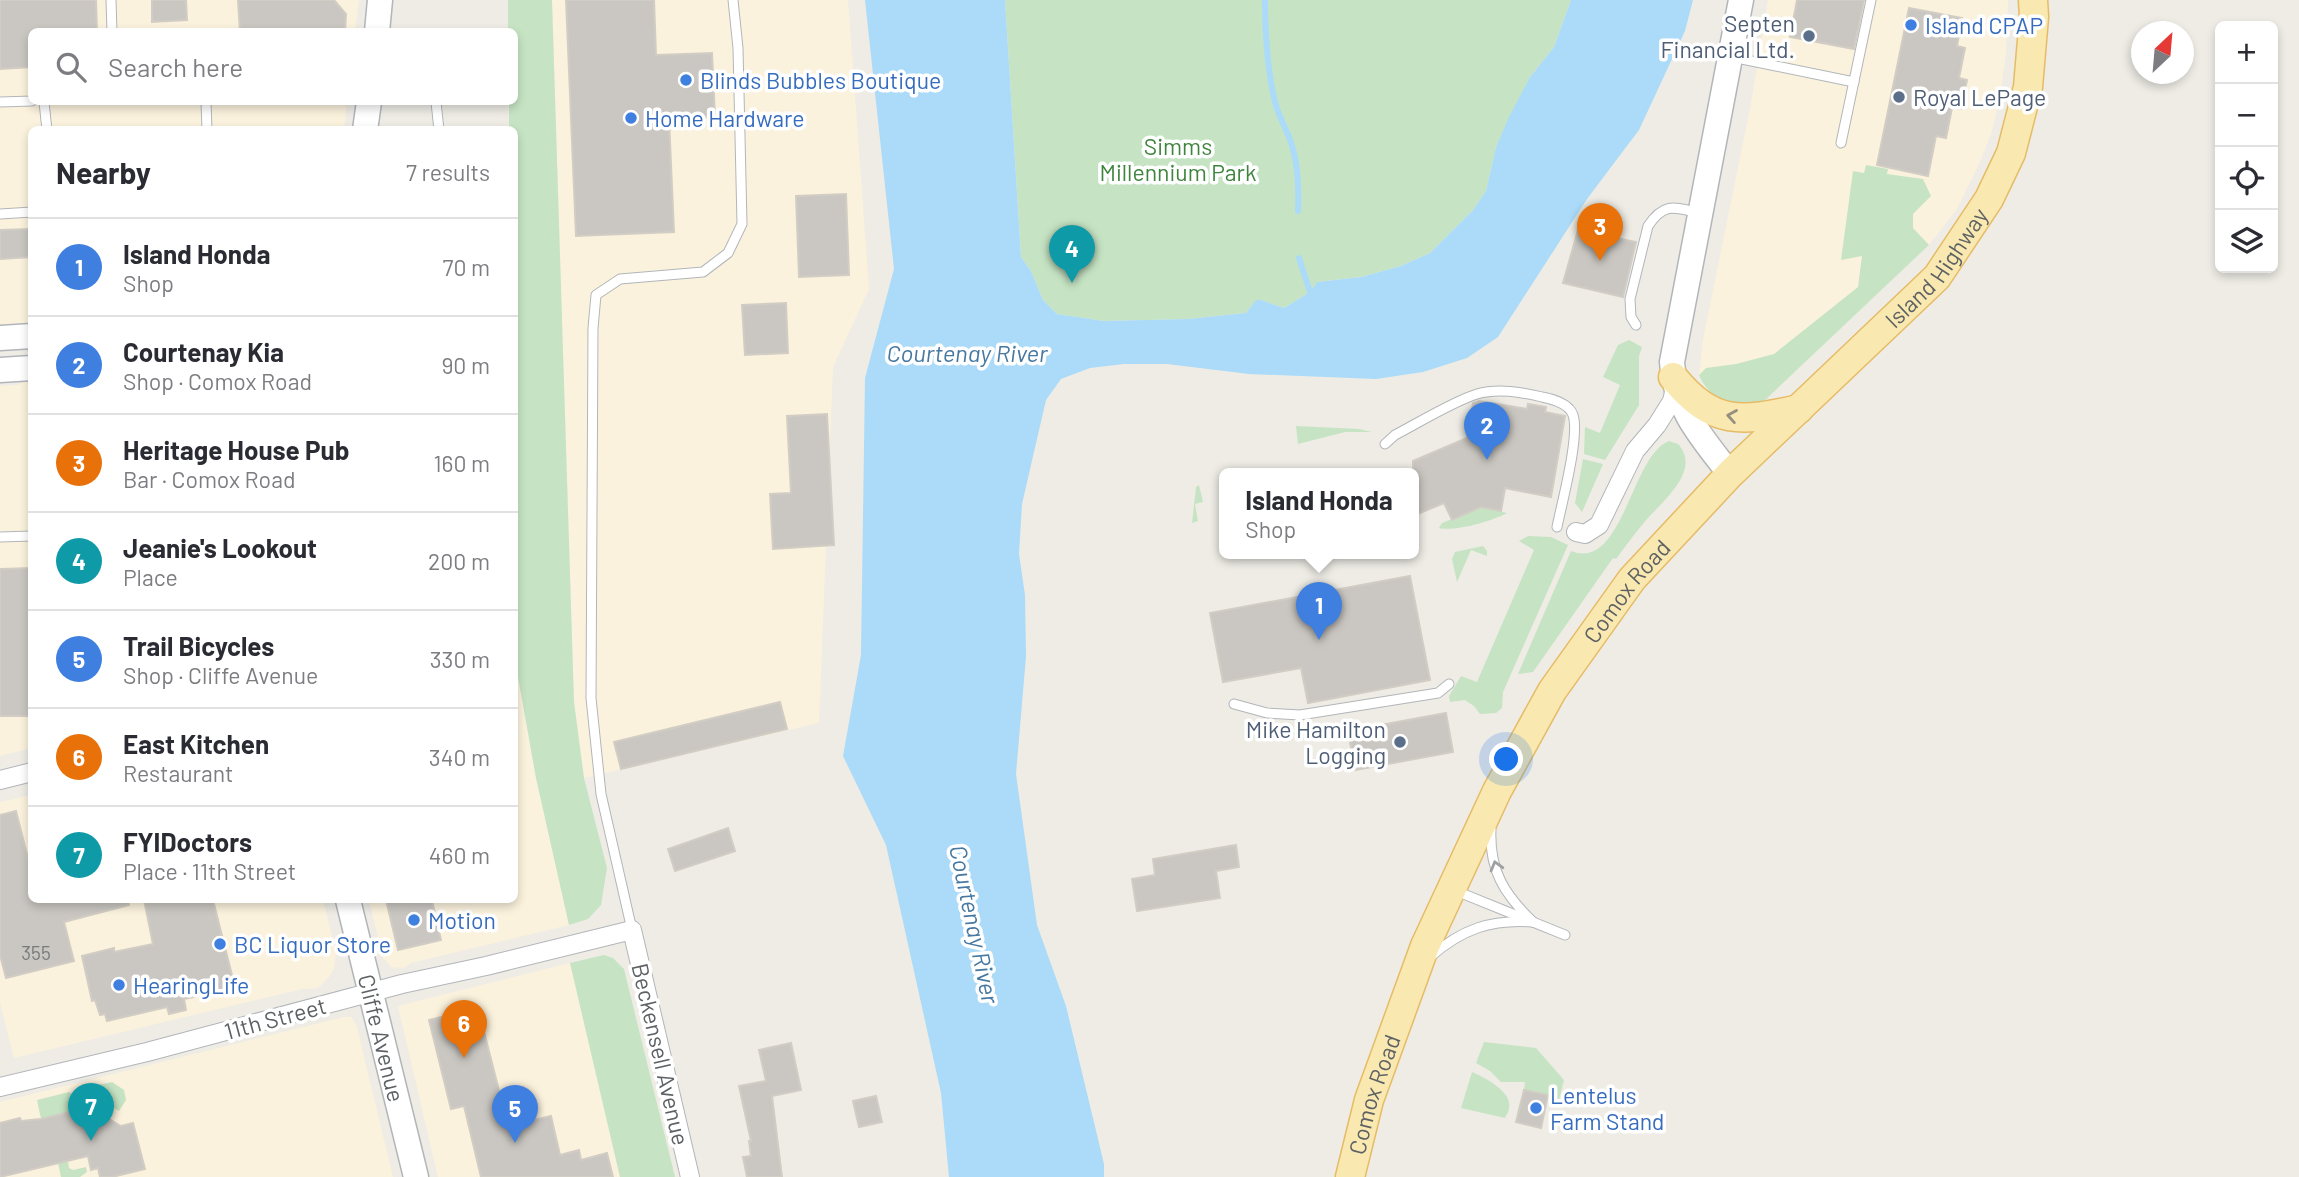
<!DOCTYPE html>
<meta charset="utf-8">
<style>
body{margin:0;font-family:Barlow,sans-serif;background:#f7f7f7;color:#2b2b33}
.controls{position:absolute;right:21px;top:21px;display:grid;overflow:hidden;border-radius:10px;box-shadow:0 4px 10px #0003}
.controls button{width:63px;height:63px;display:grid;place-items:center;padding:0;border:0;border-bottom:2px solid #e1e1e2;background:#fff;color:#2b2b33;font:35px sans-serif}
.compass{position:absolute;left:2131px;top:21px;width:63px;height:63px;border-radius:50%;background:#fff;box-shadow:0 4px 10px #0003;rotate:26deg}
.you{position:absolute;left:1507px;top:760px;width:24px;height:24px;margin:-18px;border:5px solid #fff;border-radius:50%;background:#1a73e8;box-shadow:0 0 0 10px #1a73e833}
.badge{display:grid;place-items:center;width:46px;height:46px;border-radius:50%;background:#1a73e8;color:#fff;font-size:23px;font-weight:700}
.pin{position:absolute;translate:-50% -58px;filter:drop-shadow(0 2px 4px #0008)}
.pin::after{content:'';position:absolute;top:37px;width:24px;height:21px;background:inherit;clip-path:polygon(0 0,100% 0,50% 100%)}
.popup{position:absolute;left:1219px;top:468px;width:200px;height:91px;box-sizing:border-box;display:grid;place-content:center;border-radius:10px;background:#fff;filter:drop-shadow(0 2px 5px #0005);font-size:23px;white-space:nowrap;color:#7c7c81}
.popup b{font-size:26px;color:#2b2b33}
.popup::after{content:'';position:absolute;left:50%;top:100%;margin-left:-14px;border:14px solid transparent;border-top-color:#fff}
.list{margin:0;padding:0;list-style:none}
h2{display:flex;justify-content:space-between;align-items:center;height:91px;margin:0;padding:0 28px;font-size:30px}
h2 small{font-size:23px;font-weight:400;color:#7c7c81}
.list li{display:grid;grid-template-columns:46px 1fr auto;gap:21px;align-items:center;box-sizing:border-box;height:98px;padding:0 28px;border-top:2px solid #e1e1e2}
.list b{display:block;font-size:26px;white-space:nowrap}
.list p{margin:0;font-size:23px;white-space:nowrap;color:#7c7c81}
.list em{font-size:23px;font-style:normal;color:#7c7c81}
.icon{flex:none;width:38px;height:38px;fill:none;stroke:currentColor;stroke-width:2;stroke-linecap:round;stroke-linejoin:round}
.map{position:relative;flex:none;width:2299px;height:1177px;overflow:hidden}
.search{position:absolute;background:#fff;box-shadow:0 4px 10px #0003;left:28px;top:28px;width:490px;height:77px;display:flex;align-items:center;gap:18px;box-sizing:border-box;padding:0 24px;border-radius:10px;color:#7c7c81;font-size:26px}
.panel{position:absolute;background:#fff;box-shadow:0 4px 10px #0003;left:28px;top:126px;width:490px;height:777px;border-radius:10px}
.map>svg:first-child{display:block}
</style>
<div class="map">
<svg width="2299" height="1177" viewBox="0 0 2299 1177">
<rect width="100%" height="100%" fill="#eeece5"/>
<g fill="#fbf2dd">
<path d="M0,0h359l-4,31 -323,1v70h315l-3,27 -312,1 -1,193 -31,2z"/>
<path d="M552,0h296l21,289 -36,78 -14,356 -235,55 -10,-76z"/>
<path d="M1768,0h240l-2,53 -6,45 -9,36 -11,28 -23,47 -28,36 -167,158 -55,-12 -8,-16 4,-35 48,-236z"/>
<path d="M31,377v371l-31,8v-370l18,-1z"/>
<path d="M515,590v70l21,118 33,147 -158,38 -7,5 -13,-1 -8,-9 -14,-58h145z"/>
<path d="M31,795l1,105h291l13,52 -2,16 -5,9 -11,11 -16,1 -288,69 -14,-55v-201z"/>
<path d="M570,963l50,214h-182l-40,-171z"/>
<path d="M344,1017h7l5,7 37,153h-393v-75z"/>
</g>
<g fill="#c6e4c4">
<path d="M508,0h44l22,702 10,76 23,90 -6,37 -13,14 -19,6 -33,-147 -21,-118 -1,-530 -5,-1v-27h5v-70l-6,-1z"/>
<path d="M1005,0h566l-17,47 -24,30 -34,70 -10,44 -13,19 -43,43 -29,13 -40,11 -44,5 -7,10 -26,16 -23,-8 -8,4 -7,9 -58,6 -84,2 -47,-7 -14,-14 -12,-29 -10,-14z"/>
<path d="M1866,165l22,4 -1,5 36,5 8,17 -18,18v14l16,17 -167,158c-7,1 -16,4 -23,4 -19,-2 -33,-16 -40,-32l7,-7 30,-4 38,-10 84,-67 4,-31 -21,4 12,-89 11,2z"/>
<path d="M1629,340l13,7 -3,9v49l-34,55 -21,-6 1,-27 15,6 20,-48 -17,-8 15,-32z"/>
<path d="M1296,426l63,3 13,3h-27l-47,12z"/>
<path d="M1669,441l9,3c24,26 -15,57 -31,75 -11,13 -21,26 -31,40l-3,-1 -80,114 -15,2 53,-123c52,21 60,-96 98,-110z"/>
<path d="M1583,459l20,5 -21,48 -7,-9z"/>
<path d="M1199,485l4,17 -8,2 3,17 -6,2 4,-36z"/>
<path d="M1481,507l26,6c-14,8 -53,19 -68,15l3,-5z"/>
<path d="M1528,536l23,1 17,8 -65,147 -1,16 -6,5 -16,1 -6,-8 -9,-6 -15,2 -1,-6 12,-20 16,6 57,-132 -15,-9z"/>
<path d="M1483,546l4,5v5l-16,-6 -14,32 -5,-23 3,-7z"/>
<path d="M604,955l9,3 11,11 51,208h-55l-50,-214z"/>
<path d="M1484,1042l52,6 28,32 -5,20 -35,-10 1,-8h-24l-11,-11 -14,-8z"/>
<path d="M1472,1072c12,5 41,20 37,36 0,4 -3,7 -4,10l-44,-10z"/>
<path d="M112,1082l12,8 2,10 -7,11 -8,-5 -2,2 -30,-16 1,-3z"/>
<path d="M69,1092l24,14 -52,13 -4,-19z"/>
<path d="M68,1161l1,7 4,2 13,-3 1,5 -7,5h-19l-3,-14z"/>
</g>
<path fill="#abdbf8" d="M865,0h140l16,257 10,14 12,29 14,14 47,7 84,-2 58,-6 10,-13h5l23,8 26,-16 7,-10 44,-5 40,-11 29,-13 43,-43 13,-19 10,-44 13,-30 21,-40 24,-30 17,-47h122l-8,31 -46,99 -52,69 -89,138 -31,21 -44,14 -47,7 -127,-5 -82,-10h-43l-34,4 -29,11 -15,21 -24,104 -3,50 6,41 1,61 -10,118 21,151 29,81 38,158v13h-155l-8,-84 -55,-248 -43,-89 18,-101 4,-277 29,-109z"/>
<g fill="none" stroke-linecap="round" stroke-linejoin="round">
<g stroke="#abdbf8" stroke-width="6">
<path d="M1265,0c0,35 2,68 10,102 3,12 9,23 14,35 9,22 10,50 9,74"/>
<path d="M1299,258l11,34"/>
</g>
</g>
<g fill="#cac7c2" stroke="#d2cdc4" stroke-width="2">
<path d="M0,0h96l1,32h-65v35l-32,2z"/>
<path d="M152,0h34l1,20 -35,2z"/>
<path d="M238,0h96l12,14 -1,18h-105z"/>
<path d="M566,0h88l2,55 56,-2 3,64 -46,2 5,113 -98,4z"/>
<path d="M1797,0h67l-10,49 -64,-12z"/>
<path d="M1909,8l53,10 -5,28 8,2 -6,30 8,2 -6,29 -9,-1 -6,30 -10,-2 -8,40 -51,-11z"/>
<path d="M846,194l3,81 -50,2 -3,-81z"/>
<path d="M1593,227l20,4 -2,6 25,5 -13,55 -60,-14 15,-53 13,3z"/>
<path d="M29,229l1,28 -30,2v-29z"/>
<path d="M786,303l2,50 -43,2 -3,-50z"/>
<path d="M1479,401l48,8 1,-5 18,3 -1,5 20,4 -14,81 -46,-9 -4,23 -20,-4 -29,13 -8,-17 -31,13v-55l54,-23 6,-35z"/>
<path d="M827,414l7,131 -61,4 -3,-55 21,-1 -4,-77z"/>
<path d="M32,568v148h-32v-147z"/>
<path d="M1410,576l20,104 -122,23 -7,-35 -78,14 -13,-69z"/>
<path d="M780,702l7,27 -166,40 -7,-27z"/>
<path d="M1446,713l7,39 -98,18 -7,-39z"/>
<path d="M16,811l13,51h3v38h96l1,5 -65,17 10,39 -68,17 -6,-23v-140z"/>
<path d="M728,828l7,23 -60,20 -7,-22z"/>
<path d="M1236,845l3,22 -23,4 4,27 -83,13 -5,-32 23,-4 -2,-16z"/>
<path d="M144,900h69l21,83 -4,6 -46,10 2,11 -17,4 -2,-7 -60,14 -2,-7 -5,1 -5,-15 -3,1 -10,-45 32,-8v4l39,-8z"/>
<path d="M386,900h46l9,40 -43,10z"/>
<path d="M478,1008l30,118 43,-10 9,39 19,-5 2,10 26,-7 6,24h-132l-17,-71 -13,3 -22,-89z"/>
<path d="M791,1043l10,47 -29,6 10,81h-35l-4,-20 8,-1 -2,-15h2l-12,-55 27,-5 -7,-31z"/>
<path d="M1524,1090l24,5 -7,33 -25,-6z"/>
<path d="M876,1096l6,26 -23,5 -6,-26z"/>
<path d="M101,1104l3,12 17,10 12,-3 12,46 -33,8h-12l-2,-9 -7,2 -3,-14 -88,21v-54l20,-5 1,3 20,-2z"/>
</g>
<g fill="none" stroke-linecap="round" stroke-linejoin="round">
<g stroke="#b2b6b9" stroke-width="11">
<g id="lane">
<path d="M111,0l1,32"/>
<path d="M1732,57l122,25"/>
<path d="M0,102l32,-1"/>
<path d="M44,102l3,28"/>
<path d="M206,102l1,28"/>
<path d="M436,102l3,28"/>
<path d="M1841,143l30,-143"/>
<path d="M0,214l32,-2"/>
<path d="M1636,325l-5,-8 -1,-18 18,-73c16,-24 26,-19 51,-13"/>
<path d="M1385,444l10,-9c23,-12 59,-34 82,-41 21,-6 44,-2 65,3 10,2 27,6 31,18 7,21 -11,87 -16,112"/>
<path d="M0,537l32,-1"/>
<path d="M1234,704l33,9 33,2 138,-22 11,-9"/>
<path d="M1491,829c-2,41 13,65 42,93"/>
<path d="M1456,891l109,44"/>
<path d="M632,930l-31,-136 -10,-96 2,-370 3,-33 24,-16 83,-7 25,-19 14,-29 -4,-176 -5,-48"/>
<path d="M1430,957c32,-28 61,-38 103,-35"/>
</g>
</g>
<g stroke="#b2b6b9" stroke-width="20">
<g id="street">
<path d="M1576,532l9,2 14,-9 36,-74 22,-26 15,-24 3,-13"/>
<path d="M0,780l32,-8"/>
<path d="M0,1087l147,-35 255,-68 84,-18 146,-36 58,247"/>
</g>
</g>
<g stroke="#b2b5b9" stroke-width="27">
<g id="secondary">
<path d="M377,32l3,-32"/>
<path d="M365,130l4,-28"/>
<path d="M0,338l32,-2"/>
<path d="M0,370l32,-2"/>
<path d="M1730,474c-26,-34 -56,-66 -58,-112l69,-362"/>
<path id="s1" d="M348,900l68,277"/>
</g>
</g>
<g stroke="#e6bb66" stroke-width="31">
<g id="primary">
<path d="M1673,377c40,49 68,45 126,32"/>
<path id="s2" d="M1350,1177l19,-77 56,-154 72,-155 55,-100 80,-112 98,-105 207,-197 52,-78 22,-46 17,-66 6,-70 -1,-17"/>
</g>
</g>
<use href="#lane" stroke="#fff" stroke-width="9"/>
<use href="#street" stroke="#fff" stroke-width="18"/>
<use href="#secondary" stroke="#fff" stroke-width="24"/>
<use href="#primary" stroke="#f9e8b0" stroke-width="28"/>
</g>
<defs><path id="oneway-chevron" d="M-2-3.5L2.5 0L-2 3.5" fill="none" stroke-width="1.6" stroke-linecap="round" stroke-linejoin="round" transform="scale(1.75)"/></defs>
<use stroke="#94907f" href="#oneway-chevron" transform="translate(1732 416) rotate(-170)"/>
<use stroke="#9ea0a2" href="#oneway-chevron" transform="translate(1496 866) rotate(-106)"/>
<g fill="#3f7fe0" stroke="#fff" stroke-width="2.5">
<circle cx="1911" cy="25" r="7"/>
<circle cx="686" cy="80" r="7"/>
<circle cx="631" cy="118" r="7"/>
<circle cx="414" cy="920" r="7"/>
<circle cx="220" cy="944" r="7"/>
<circle cx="119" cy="985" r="7"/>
<circle cx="1536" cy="1108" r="7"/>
</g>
<g fill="#5c6f8a" stroke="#fff" stroke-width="2.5">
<circle cx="1809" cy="36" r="7"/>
<circle cx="1899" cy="97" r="7"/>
<circle cx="1400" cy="742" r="7"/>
</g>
<g text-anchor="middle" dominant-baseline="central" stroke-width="7" stroke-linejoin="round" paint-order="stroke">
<g font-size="19" fill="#787a7c">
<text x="36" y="952">355</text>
</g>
<g font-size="23" fill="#4e5e75" stroke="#fff" text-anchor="end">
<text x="1795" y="23">Septen<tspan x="1795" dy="26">Financial Ltd.</tspan></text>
<text x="1913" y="97" text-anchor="start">Royal LePage</text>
<text x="1386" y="729">Mike Hamilton<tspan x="1386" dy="26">Logging</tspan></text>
</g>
<g font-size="23" fill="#366cbe" stroke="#fff" text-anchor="start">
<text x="1925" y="25">Island CPAP</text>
<text x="700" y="80">Blinds Bubbles Boutique</text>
<text x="645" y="118">Home Hardware</text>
<text x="428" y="920">Motion</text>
<text x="234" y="944">BC Liquor Store</text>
<text x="133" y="985">HearingLife</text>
<text x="1550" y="1095">Lentelus<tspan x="1550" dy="26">Farm Stand</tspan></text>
</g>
<g font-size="23" fill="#3e843d" stroke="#fff">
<text x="1178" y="146">Simms<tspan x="1178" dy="26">Millennium Park</tspan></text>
</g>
<g font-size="23" fill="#5d6164" stroke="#fff">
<text stroke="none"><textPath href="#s2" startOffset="1102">Island Highway</textPath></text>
<text stroke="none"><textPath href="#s2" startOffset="653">Comox Road</textPath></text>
<text transform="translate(275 1018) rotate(-15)">11th Street</text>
<text stroke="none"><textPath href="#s1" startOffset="142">Cliffe Avenue</textPath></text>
<text transform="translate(661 1054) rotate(77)">Beckensell Avenue</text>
<text stroke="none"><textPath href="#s2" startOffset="86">Comox Road</textPath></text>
</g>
<g font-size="24" font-style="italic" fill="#4678a1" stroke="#fff">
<text x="967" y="352">Courtenay River</text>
<text transform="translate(975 924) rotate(78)">Courtenay River</text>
</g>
</g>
</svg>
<div class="controls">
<button>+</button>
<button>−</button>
<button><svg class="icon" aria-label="locate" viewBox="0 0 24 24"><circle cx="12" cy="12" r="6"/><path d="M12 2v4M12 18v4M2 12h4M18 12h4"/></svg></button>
<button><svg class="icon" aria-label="layers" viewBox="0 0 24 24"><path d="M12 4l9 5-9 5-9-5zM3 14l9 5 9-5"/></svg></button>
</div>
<svg class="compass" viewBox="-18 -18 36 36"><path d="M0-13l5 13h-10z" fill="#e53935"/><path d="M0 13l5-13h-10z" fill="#7c7c81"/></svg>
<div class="you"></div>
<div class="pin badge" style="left:1319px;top:640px;background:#3f7fe0">1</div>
<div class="popup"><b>Island Honda</b>Shop</div>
<div class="pin badge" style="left:1487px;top:460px;background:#3f7fe0">2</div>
<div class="pin badge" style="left:1600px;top:261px;background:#e8710a">3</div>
<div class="pin badge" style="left:1072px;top:283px;background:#0f9aa8">4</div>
<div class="pin badge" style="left:515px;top:1143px;background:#3f7fe0">5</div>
<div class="pin badge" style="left:464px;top:1058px;background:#e8710a">6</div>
<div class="pin badge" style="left:91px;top:1141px;background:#0f9aa8">7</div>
<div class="search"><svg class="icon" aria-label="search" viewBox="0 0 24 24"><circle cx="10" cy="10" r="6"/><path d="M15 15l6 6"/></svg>Search here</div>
<section class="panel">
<h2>Nearby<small>7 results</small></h2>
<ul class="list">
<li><span class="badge" style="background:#3f7fe0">1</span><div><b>Island Honda</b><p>Shop</p></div><em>70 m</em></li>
<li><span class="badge" style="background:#3f7fe0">2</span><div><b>Courtenay Kia</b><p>Shop · Comox Road</p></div><em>90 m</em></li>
<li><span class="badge" style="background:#e8710a">3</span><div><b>Heritage House Pub</b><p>Bar · Comox Road</p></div><em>160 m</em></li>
<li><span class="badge" style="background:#0f9aa8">4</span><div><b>Jeanie's Lookout</b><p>Place</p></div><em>200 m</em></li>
<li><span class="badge" style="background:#3f7fe0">5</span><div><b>Trail Bicycles</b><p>Shop · Cliffe Avenue</p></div><em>330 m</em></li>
<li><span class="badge" style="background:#e8710a">6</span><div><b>East Kitchen</b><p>Restaurant</p></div><em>340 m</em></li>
<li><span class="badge" style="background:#0f9aa8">7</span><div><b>FYIDoctors</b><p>Place · 11th Street</p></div><em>460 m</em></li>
</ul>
</section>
</div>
